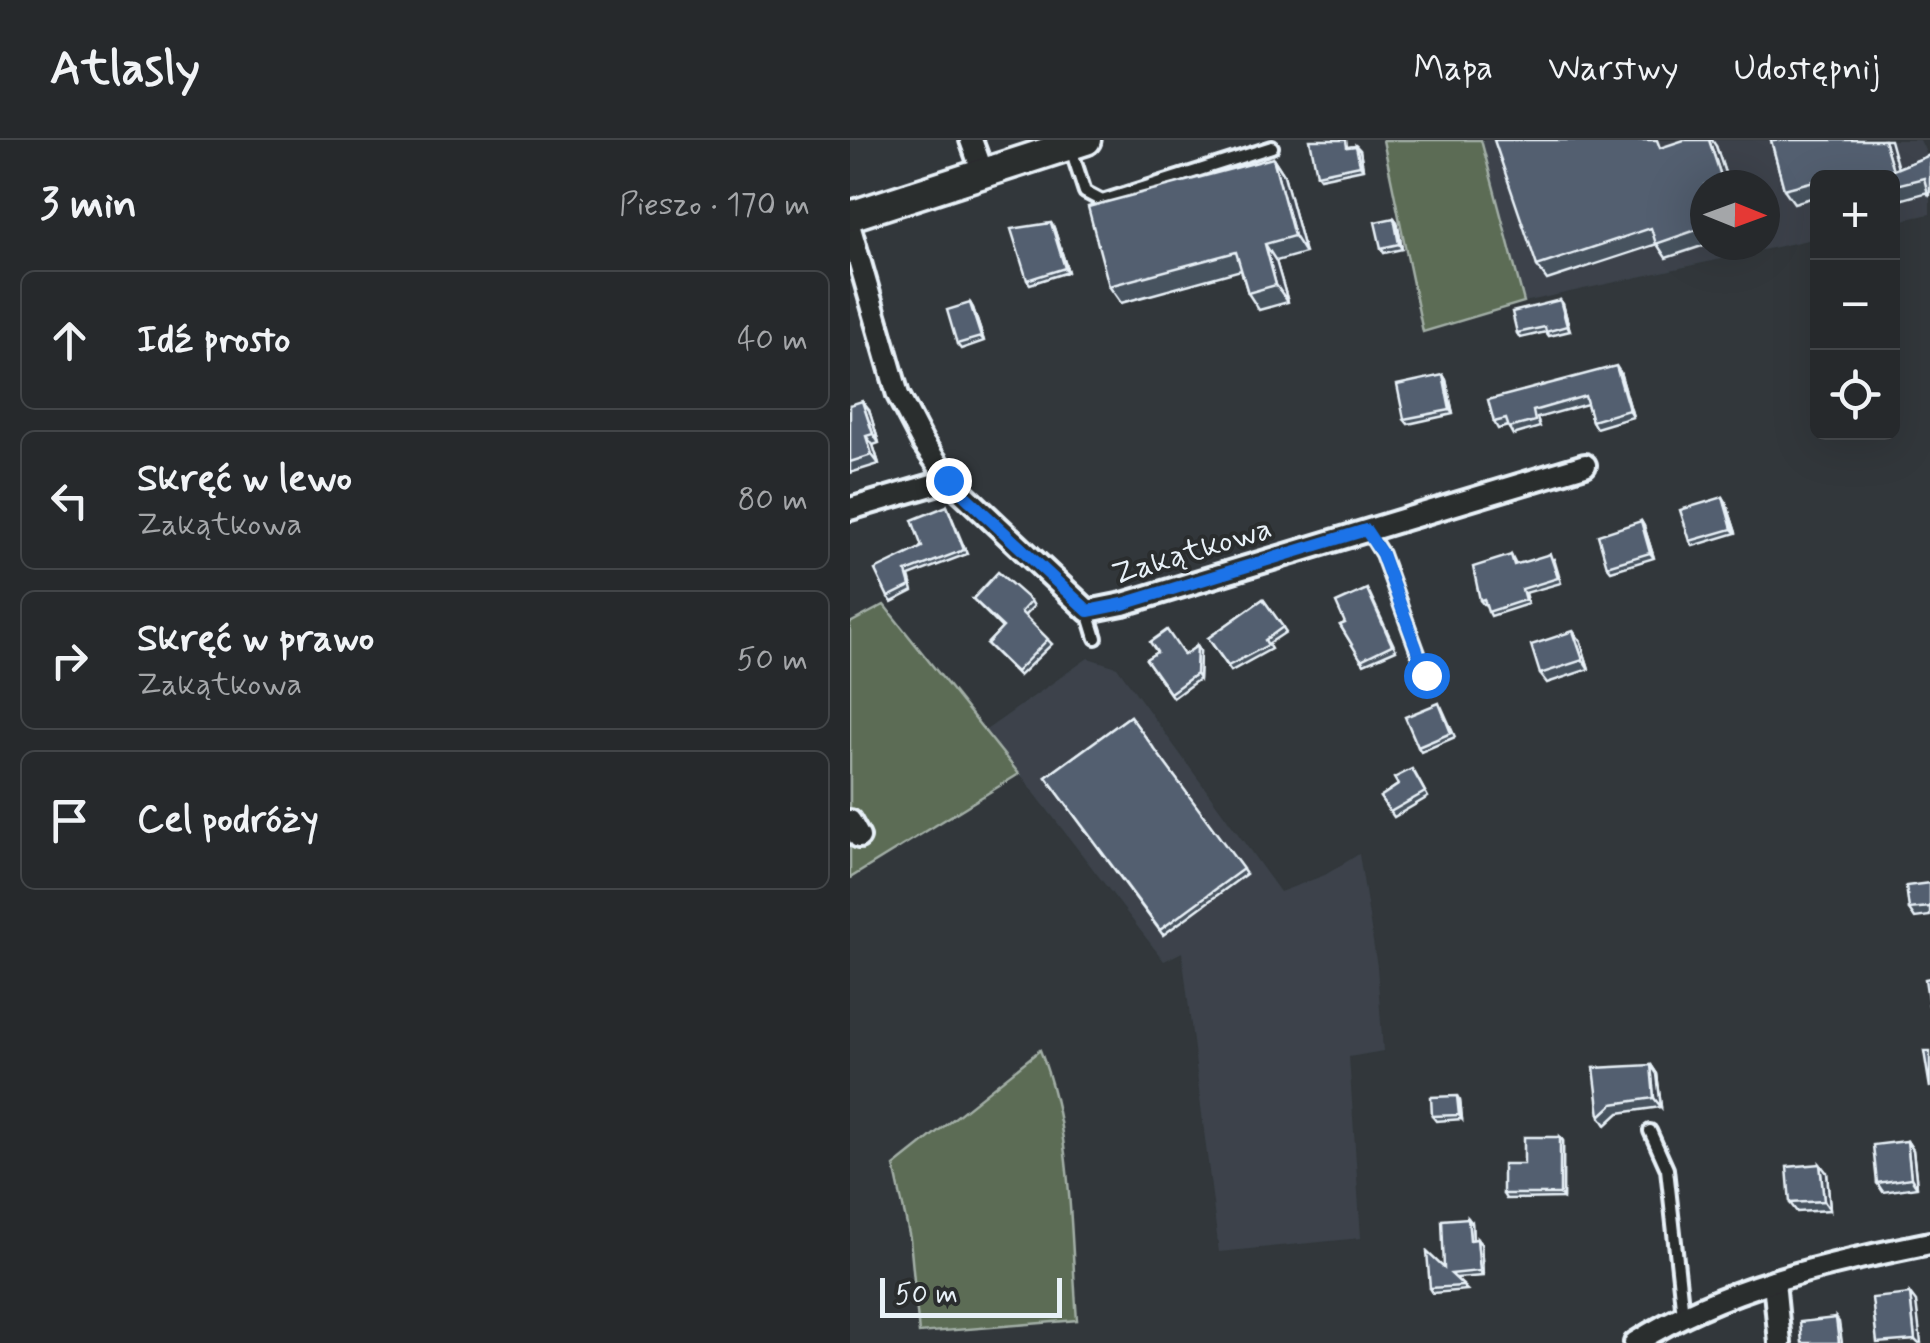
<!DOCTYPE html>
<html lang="pl">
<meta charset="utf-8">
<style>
body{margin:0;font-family:Mynerve,sans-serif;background:#323538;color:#f1f3f6}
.controls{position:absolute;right:30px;top:30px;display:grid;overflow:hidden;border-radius:15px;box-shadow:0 10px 40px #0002}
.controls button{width:90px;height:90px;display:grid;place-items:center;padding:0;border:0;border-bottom:2px solid #424548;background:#26292c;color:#f1f3f6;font:50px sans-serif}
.compass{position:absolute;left:840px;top:30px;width:90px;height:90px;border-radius:50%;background:#26292c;box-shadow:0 10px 40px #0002;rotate:91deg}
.scale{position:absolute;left:30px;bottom:25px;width:182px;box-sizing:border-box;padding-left:10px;border:5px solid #e8f1f8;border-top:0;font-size:28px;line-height:35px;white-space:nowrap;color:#e8f1f8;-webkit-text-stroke:8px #2a2d2e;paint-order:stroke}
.stop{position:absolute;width:30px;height:30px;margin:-22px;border:8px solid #1a73e8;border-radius:50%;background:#fff}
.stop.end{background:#1a73e8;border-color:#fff;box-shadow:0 2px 10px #0008}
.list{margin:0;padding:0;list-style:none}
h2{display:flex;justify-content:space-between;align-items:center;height:130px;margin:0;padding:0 40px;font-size:42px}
h2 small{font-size:32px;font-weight:400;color:#a4a6a9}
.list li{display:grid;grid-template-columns:65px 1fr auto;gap:30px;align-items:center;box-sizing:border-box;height:140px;margin:0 20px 20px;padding:0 20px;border:2px solid #424548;border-radius:15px}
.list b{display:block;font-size:38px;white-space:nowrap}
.list p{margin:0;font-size:32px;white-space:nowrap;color:#a4a6a9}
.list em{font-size:32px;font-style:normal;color:#a4a6a9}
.icon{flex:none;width:55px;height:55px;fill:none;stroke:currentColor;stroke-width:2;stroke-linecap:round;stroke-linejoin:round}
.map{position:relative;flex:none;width:1080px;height:1203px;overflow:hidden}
header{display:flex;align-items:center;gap:60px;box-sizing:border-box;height:140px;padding:0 50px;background:#26292c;border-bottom:2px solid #424548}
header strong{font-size:48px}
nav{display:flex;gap:55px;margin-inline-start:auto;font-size:35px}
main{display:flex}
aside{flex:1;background:#26292c}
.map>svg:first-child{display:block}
</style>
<header>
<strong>Atlasly</strong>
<nav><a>Mapa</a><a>Warstwy</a><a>Udostępnij</a></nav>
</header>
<main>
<aside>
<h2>3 min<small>Pieszo · 170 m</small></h2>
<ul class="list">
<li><svg class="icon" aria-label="ahead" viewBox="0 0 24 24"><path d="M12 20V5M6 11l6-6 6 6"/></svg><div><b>Idź prosto</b></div><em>40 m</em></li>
<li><svg class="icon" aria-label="left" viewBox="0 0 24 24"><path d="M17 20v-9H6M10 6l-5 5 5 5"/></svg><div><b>Skręć w lewo</b><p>Zakątkowa</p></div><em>80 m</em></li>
<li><svg class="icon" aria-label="right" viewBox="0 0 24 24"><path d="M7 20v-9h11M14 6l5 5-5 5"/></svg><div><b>Skręć w prawo</b><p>Zakątkowa</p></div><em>50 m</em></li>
<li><svg class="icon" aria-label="arrive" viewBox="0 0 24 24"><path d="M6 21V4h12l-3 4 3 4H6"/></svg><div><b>Cel podróży</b></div></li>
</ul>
</aside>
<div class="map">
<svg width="1080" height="1203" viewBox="0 0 1080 1203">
<rect width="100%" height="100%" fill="#32373b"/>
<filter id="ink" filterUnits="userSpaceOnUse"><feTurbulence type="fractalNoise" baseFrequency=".01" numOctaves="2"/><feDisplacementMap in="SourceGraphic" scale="20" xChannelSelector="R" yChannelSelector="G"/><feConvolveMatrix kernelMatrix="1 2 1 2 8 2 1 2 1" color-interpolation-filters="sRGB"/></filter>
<g filter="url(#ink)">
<g fill="#3c434b" fill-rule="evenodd">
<path d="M631,0h439l10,21v53l-37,8 -1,-44h-74l-1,60 -293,64zM855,45h60v60h-60z"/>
<path d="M238,518l29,9 163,225 45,-17 34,-21 18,113 6,84 -34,6 12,181 -142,14 -37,-300 -18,9 -178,-231z"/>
</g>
<g fill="#5b6c55" stroke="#a2aea6" stroke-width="2.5">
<path d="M533,0h98l43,162 -101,30z"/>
<path d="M34,465l135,169 -169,104v-32l12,-7 -12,-21v-195z"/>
<path d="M190,910c33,84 30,181 37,270l-158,13 -9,-94 -16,-73z"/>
</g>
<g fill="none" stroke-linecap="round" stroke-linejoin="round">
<g stroke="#e8f1f8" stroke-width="18">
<g id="service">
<path d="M220,6l15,46 17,9 170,-54"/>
<path d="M517,390l15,24 44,121"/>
<path d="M238,472l8,26"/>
<path d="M800,991l17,38 16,146"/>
</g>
</g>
<g stroke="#e8f1f8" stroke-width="28">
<g id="minor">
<path d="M121,0l12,33"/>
<path d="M0,88l48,167 25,48 26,37 139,131 35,-7 462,-139"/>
<path d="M0,369l99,-29"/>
<path d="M0,681l9,16"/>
<path d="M924,1141l6,62"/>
<path d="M785,1203c89,-57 193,-79 295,-100"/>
</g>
</g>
<g stroke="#e8f1f8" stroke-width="35">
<path id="tertiary" d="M0,76l236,-76"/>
</g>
<use href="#service" stroke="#2a2d2e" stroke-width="10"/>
<use href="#minor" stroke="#2a2d2e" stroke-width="20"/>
<use href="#tertiary" stroke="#2a2d2e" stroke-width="28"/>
</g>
<g fill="#47525f" stroke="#e8f1f8" stroke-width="2.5">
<path d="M921,0l127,28 32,-13v41l-2,-4 -36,10v-24h-74v18l-24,7 -10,-14z"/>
<path d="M506,6l4,4 3,19 -43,9 -3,-4 33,-27z"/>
<path d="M866,6l13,39h-24v60l-39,13 -9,-14 -110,36 -10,-14 128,-119z"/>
<path d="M423,18l11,17 21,78 -29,8 12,41 -29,8 -11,-17 -7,-23 -120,33 -12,-17z"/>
<path d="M544,78l3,4 5,27 -18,4 -3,-5z"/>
<path d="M204,88l14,44 -38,12 -3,-4z"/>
<path d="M710,160l3,4 7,27 -21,5 -3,-4 -26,6 -3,-5z"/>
<path d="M120,163l3,5 11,33 -23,8 -4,-5z"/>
<path d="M770,232l13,45 -37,11 -4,-7 -5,-17 -50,14 3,9 -27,8 -5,-9 -10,3 -4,-7z"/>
<path d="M593,235l3,5 7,34 -45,10 -4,-5z"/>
<path d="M0,265l19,5 10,33 -6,2 6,19 -29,9z"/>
<path d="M873,357l3,5 10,31 -43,13 -3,-5z"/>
<path d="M97,366l20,48 -58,22 4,15 -21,11 -4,-5z"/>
<path d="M791,381l3,5 10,32 -43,13 -4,-5z"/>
<path d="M661,415l5,10 38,-6 7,24 -36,10 3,11 -37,12 -6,-12h-2l-3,-4z"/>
<path d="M520,454l26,56 -32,14 -24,-39 5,-2z"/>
<path d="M123,459l58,2 3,5 -10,10 28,28 -33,32 -32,-32 15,-16z"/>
<path d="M413,459l23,33 -18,12 3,5 -40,22 -23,-33z"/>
<path d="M730,500l9,29 -42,14 -7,-9z"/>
<path d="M347,506l3,5 -1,28 -26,19 -27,-39 11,-7 27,3z"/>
<path d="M592,568l13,29 -34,15 -3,-5z"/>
<path d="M280,576l116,158 -83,61 -117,-158z"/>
<path d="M565,633l13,24 -34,20 -14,-20z"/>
<path d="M1080,743v33l-15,2 -6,-9z"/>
<path d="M801,925l6,9 4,33 -42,6 -13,12 -6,-9z"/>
<path d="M610,961l2,18 -26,2 -4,-5z"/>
<path d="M710,997l3,4v57l-57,1 -3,-5 21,-30z"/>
<path d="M1057,1001l6,9 4,37 -34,5 -6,-9z"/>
<path d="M977,1033l3,37 -33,2 -7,-9z"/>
<path d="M622,1083l1,17 8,4 2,32 -28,2 12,12 -34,3 -3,-5z"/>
</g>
<g fill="#3a424e" stroke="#e8f1f8" stroke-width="2.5">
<path d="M859,0h3l4,6 13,39h-5z"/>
<path d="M1034,0h6l12,43 -9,-13z"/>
<path d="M506,6l4,4 3,19 -3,-4z"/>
<path d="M423,18l11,17 21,78 -11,-17z"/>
<path d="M544,78l3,4 5,27 -3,-5z"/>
<path d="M201,83l3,5 14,44 -3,-4z"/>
<path d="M415,104l11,17 12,41 -12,-17z"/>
<path d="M710,160l3,4 7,27 -3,-5z"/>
<path d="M120,163l3,5 11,33 -3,-4z"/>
<path d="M766,226l4,6 13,45 -4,-7z"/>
<path d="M593,235l3,5 7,34 -3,-4z"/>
<path d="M12,261l7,9 10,33 -6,-9z"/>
<path d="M16,296l7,9 6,19 -7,-9z"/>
<path d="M873,357l3,5 10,31 -4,-4z"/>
<path d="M791,381l3,5 10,32 -4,-5z"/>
<path d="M723,491l7,9 9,29 -6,-9z"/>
<path d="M347,506l3,5 -1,28 -3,-5z"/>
<path d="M801,925l6,9 4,33 -7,-9z"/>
<path d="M607,956l3,5 2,18 -3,-4z"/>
<path d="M710,997l3,4v57l-3,-4z"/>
<path d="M1057,1001l6,9 4,37 -6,-9z"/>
<path d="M970,1024l7,9 3,37 -6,-9z"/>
<path d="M618,1078l4,5 1,22 -3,-5z"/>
<path d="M627,1099l4,5 2,32 -3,-5z"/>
<path d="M1060,1154l6,8 5,41h-3l-3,-3z"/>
<path d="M986,1178l3,4 3,21h-3z"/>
</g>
<g fill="#535f6f" stroke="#e8f1f8" stroke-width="2.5">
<path d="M460,0h36l1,7 9,-1 4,19 -43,9z"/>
<path d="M644,0h163l3,8 24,-8h25l15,45h-19v42l-49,17 -5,-16 -114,38z"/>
<path d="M921,0h113l9,30 37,-15v38l-2,1 -4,-16 -32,8v-8h-74v2l-34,9z"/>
<path d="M423,18l21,78 -29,8 11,41 -28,8 -12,-41 -127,34 -21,-79z"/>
<path d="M544,78l5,26 -18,4 -6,-26z"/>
<path d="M201,83l14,45 -38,12 -16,-51z"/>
<path d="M710,160l7,26 -21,6 -1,-5 -28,6 -5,-21z"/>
<path d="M120,163l11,34 -24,7 -10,-34z"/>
<path d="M766,226l13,44 -37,11 -7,-25 -52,15 2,10 -26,7 -3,-9 -12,3 -6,-22z"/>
<path d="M593,235l7,35 -46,9 -7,-34z"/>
<path d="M12,261l11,33 -7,2 6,19 -22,7v-57z"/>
<path d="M873,357l9,32 -42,12 -10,-31z"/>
<path d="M97,366l17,44 -58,22 4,14 -22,11 -13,-27 47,-23 -10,-27z"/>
<path d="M791,381l9,32 -43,13 -9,-31z"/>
<path d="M700,414l8,24 -36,11 3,11 -37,12 -4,-13 -4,1 -7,-33 38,-12 3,10z"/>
<path d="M148,432l33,29 -10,11 27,27 -32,33 -29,-28 16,-17 -30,-28z"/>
<path d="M517,449l25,56 -31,15 -21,-35 5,-2 -9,-20z"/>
<path d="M413,459l20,28 -18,13 3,5 -40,21 -20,-28z"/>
<path d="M317,490l17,25 13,-9 -1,28 -26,19 -24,-34 11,-7 -7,-10z"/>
<path d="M723,491l10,29 -43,14 -9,-29z"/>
<path d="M589,563l12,30 -33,14 -13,-30z"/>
<path d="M280,576l113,153 -83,61 -114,-153z"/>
<path d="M562,629l13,23 -35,20 -10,-15 18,-12 -4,-7z"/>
<path d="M1080,743v24l-21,2 -3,-23z"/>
<path d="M1080,838v34l-5,-33z"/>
<path d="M1074,911h6v37z"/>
<path d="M801,925l3,33 -41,6 -13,12 -6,-48z"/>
<path d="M607,956l2,19 -27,1 -1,-19z"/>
<path d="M674,997h36v57h-57v-30h21z"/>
<path d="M1057,1001l4,37 -34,5 -4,-38z"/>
<path d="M970,1024l4,37 -34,2 -3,-36z"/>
<path d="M618,1078l2,22 7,-1 3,32 -29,3 13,12 -34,2 -3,-36 17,16 -2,-48z"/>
<path d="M1060,1154l5,46 -38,3 -5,-45z"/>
<path d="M986,1178l3,25h-37l-2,-21z"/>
</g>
</g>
<g fill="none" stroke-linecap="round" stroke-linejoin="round" filter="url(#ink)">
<path stroke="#1a73e8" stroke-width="12" d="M98,340l140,131 35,-7 243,-74 16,24 44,121"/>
</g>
<g text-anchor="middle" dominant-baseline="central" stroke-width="8" stroke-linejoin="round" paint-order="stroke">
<g font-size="32" fill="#e8f1f8" stroke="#2a2d2e">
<text transform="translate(342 412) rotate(-17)">Zakątkowa</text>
</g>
</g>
</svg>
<div class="controls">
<button>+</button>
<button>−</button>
<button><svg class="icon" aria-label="locate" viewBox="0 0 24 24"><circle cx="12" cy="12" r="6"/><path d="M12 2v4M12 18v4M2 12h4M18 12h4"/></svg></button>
</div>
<svg class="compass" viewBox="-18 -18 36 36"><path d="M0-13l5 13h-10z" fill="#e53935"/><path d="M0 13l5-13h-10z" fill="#a4a6a9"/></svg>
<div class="scale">50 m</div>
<div class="stop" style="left:576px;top:535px"></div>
<div class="stop end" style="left:98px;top:340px"></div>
</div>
</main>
